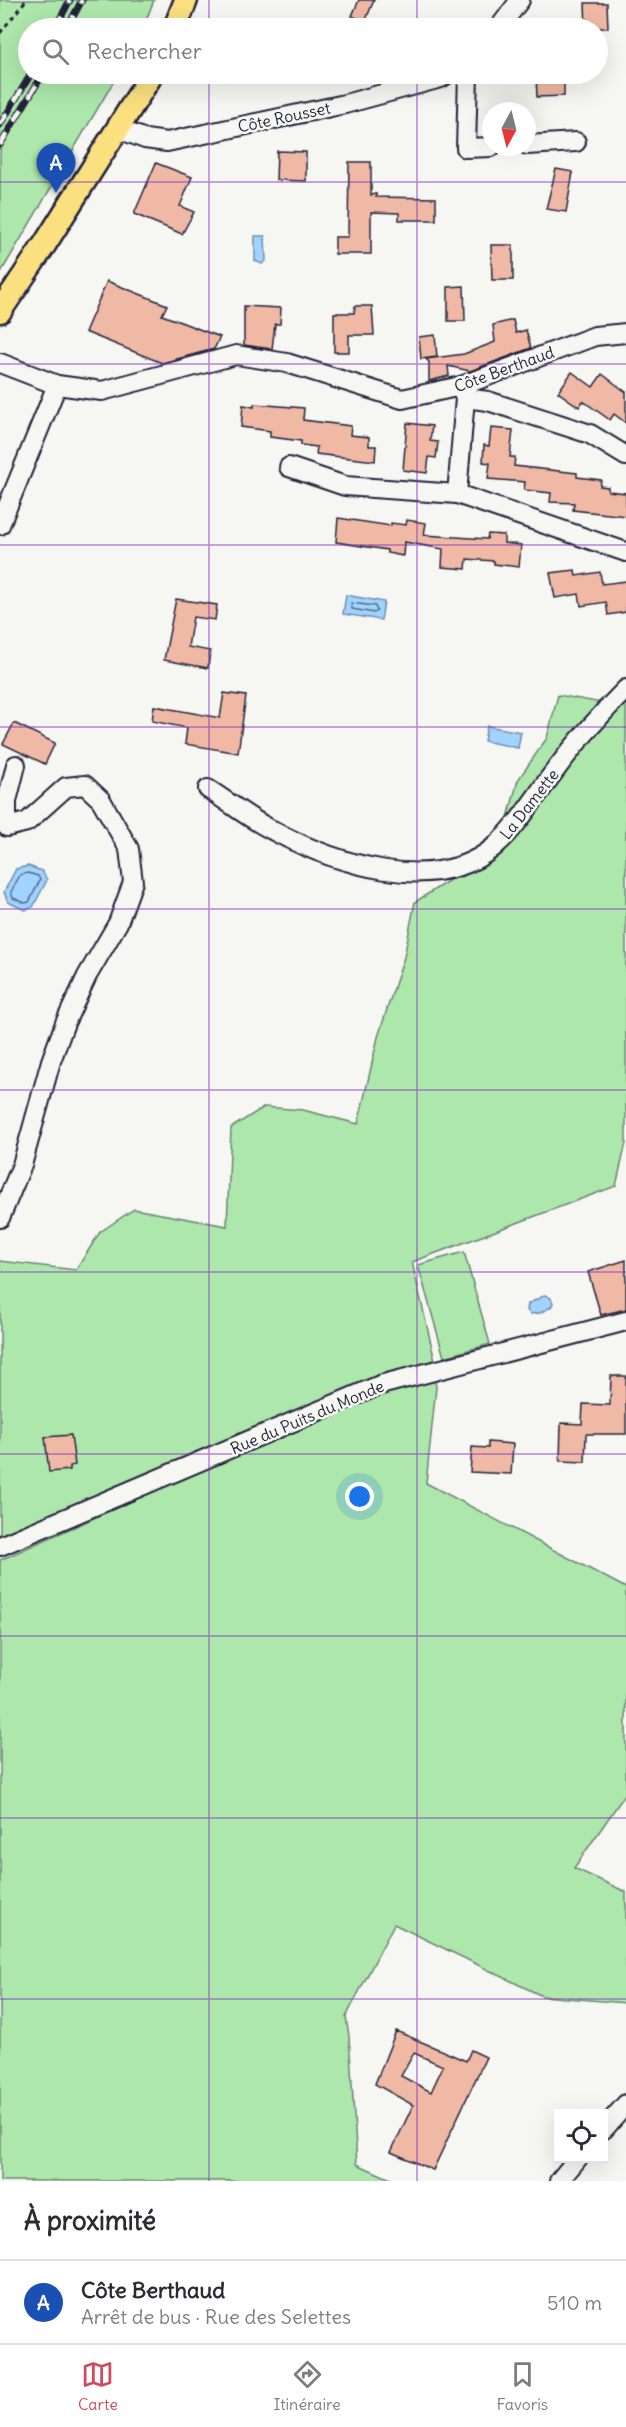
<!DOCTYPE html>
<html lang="fr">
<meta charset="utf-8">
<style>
body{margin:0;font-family:Delius,sans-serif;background:#f7f7f7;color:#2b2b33}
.controls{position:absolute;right:18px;bottom:18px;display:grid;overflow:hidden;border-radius:0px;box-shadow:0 6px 24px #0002}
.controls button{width:54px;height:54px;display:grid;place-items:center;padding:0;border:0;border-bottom:2px solid #e1e1e2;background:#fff;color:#2b2b33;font:30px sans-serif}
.compass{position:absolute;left:482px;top:102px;width:54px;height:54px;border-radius:50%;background:#fff;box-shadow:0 6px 24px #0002;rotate:187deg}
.you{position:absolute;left:360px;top:1497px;width:21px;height:21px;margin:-15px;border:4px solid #fff;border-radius:50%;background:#1a73e8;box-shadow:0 0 0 9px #1a73e833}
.badge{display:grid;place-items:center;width:39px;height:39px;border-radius:50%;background:#d1495b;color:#fff;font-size:20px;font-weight:700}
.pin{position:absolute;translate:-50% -50px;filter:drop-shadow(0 2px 3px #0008)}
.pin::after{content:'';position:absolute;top:32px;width:21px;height:18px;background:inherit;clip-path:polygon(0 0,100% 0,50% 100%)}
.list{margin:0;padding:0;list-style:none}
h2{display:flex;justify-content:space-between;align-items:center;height:78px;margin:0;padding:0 24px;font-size:26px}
h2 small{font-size:20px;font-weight:400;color:#7c7c81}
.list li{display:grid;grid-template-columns:39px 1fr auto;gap:18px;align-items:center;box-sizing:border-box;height:84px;padding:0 24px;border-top:2px solid #e1e1e2}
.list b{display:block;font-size:22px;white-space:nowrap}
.list p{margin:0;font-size:20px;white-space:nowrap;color:#7c7c81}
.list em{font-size:20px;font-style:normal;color:#7c7c81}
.icon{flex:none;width:33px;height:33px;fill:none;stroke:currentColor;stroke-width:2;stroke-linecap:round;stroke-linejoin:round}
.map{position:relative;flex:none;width:626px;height:2181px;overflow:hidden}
.search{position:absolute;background:#fff;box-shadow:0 6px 24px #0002;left:18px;right:18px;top:18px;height:66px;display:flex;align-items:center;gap:15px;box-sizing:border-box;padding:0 21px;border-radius:33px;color:#7c7c81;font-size:22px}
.sheet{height:162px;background:#fff}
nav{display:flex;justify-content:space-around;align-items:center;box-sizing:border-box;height:84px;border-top:2px solid #e1e1e2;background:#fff;font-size:16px;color:#7c7c81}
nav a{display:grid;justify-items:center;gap:3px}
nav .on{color:#d1495b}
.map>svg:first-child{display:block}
</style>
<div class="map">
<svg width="626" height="2181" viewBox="0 0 626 2181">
<rect width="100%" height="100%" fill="#f6f6f2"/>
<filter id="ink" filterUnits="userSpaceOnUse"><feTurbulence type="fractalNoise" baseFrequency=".0167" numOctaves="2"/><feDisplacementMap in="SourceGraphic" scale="12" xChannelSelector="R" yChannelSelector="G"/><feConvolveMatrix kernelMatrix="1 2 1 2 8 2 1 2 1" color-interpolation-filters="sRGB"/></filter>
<g filter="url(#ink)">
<g fill="#ade7ab" stroke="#688473" stroke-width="1.5">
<path d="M0,0h154l-11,28h-115v46h90l-118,200z"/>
<path d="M626,694v449l-10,43 -204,76 23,99 -60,16 -40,22 -17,1 -318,135v-274l76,9 24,-38 34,-23 93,17 4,-98 33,-21 39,3 55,14 20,-87 26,-80 11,-55 85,-54 18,-68 29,-42 11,-43 55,10z"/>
<path d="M464,1252l26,92 -46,13 -26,-92z"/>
<path d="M434,1376l2,11 -10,96 200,105v205l-52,75 52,24v111l-84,-7 -148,-72 -48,93 3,19 8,128 38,17h-395v-621l381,-170z"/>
</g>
<g fill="#a0d3fe" stroke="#6e8cb0" stroke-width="1.5">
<path d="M255,236h10l1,25 -4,3 -7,-3z"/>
<path d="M346,595l38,7 -3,18 -38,-6z"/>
<path d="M487,726l34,6 -3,16 -34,-7z"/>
<path d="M28,866l14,5 5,9 -14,27 -8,3 -17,-8 -4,-10 12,-23z"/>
<path d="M545,1295l6,3 2,5 -2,4 -11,6 -10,1 -3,-4 1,-6z"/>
</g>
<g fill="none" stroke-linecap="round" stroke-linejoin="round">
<g stroke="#546989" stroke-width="1.5">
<path d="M351,603l24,3 2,5 -3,2 -22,-4z"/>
<path d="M28,873l10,3 2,4 -11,22 -4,1 -12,-5 -2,-6 9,-17z"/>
</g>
</g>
<g fill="#f0b9a5" stroke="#22223b" stroke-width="1.5" fill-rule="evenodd">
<path d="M359,0h15l-9,22 -13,-6z"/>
<path d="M585,3h22l1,25h-22z"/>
<path d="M536,74h21l1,7h6v15l-27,1z"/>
<path d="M277,151l29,1v29l-30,-1z"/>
<path d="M349,162h22v33l5,-1v3l60,1v22h-37v-7l-28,-1v42h-36v-17h13z"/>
<path d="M156,163l36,14 -12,29 14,6 -12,22 -48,-20z"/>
<path d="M556,169l17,3 -7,40 -20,-3z"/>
<path d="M491,245h22v35h-21z"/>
<path d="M107,281l60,24 -5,10 58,22 -6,12 -52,14 -77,-31z"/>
<path d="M464,286l1,35h-17v-34z"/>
<path d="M244,306l37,2 -1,16h-5l-3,25 -28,-4z"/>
<path d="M355,306h17l2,29h-25v17h-15v-39h20z"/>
<path d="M513,320l3,13 10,-3 5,18 -61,23 -22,-5 1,10 -20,5v-19l-3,-3 38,-5 31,-12 -2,-17z"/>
<path d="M435,335l2,22 -16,2 -2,-22z"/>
<path d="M572,372l21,15 9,-13 24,18v31l-12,-9 -4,6 -27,-19 -4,6 -21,-15z"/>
<path d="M254,404l50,4 -1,12 48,6 -1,9 19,2v9h7l-1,15 -59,-7 1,-7 -16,-2v-4l-31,-4v-6l-29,-4 2,-22 11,2z"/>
<path d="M407,423l25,3 -2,15 8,1 -2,16 -7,-1 -2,16 -24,-3z"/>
<path d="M491,428l22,2 -3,27h5l-1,9 63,7v4l24,3 -1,6 8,1v4l18,2v23l-53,-6 1,-7 -24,-1 1,-9 -27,-3 1,-8 -37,-3 2,-16 -7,-1 1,-17 5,1z"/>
<path d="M338,518l53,8v-3l15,2 1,-5 19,3 -2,12 63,4 1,-5 16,1v8l17,2 -2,22 -25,-3v-3l-27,-2 -1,10 -24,-2 1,-18 -39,-7 -1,14 -16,-3v-3l-51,-8z"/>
<path d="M575,570l1,6 24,-4 2,12 24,-3v31l-18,3 -2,-13 -25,4 -2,-12 -24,4 -5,-25z"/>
<path d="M176,599l41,6 -2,15 -22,-3 -5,30 22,4 -2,17 -44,-8z"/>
<path d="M224,693l22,3 -8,57 -53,-9 2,-16 -35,-7 2,-15 66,12z"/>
<path d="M14,723l41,20 -10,21 -42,-20z"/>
<path d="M626,1260v49l-25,6 -13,-43z"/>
<path d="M611,1376h15v58h-40l-1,28 -25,-1 1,-38 21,1 1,-20 27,1z"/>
<path d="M71,1435l4,30 -5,1v4l-21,2 -4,-35z"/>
<path d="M488,1442l25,2 -2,30 -41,-2 2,-25 16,1z"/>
<path d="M396,2031l70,30 5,-11 15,7 -53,113 -42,-18 22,-47 -38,-21zM414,2053l29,13 -12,26 -30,-16z"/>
</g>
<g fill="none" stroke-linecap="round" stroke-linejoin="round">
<g stroke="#22223b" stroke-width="22">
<g id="minor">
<path d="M499,28l21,-28"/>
<path d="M468,74l-2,74 25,-1"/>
<path d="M119,129l26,10 22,3 178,-38 96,-26 6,-4"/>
<path d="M527,145l49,-3"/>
<path d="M0,363l57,22 45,6 134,-36 51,8 115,36 59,-13 134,-50 31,-3"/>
<path d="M461,386l4,12 -8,96 169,58"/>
<path d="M465,398l23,3 102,33 36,22"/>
<path d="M289,467l56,19 112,8"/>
<path d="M0,525l57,-140"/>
<path d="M208,789c22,14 43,31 66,42 60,32 161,66 220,16 24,-21 41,-50 60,-75 22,-30 46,-57 72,-83"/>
<path d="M0,1218l22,-53 29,-104 14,-38 22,-47 31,-53 15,-41 -4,-33 -28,-49 -16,-15 -19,2 -39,35 -20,5v-26l9,-36"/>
<path d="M0,1546l380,-161 246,-64"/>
<path d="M604,2129l22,-25"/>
<path d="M559,2181l19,-23"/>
</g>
</g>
<g stroke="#22223b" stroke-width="27">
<g id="major">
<path d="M175,28l11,-28"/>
<path d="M0,311l43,-64 109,-173"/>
</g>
</g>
<path stroke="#22223b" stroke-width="3" stroke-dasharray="4.5 4.5" stroke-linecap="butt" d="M0,33l26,-33"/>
<use href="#minor" stroke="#f6f6f2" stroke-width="18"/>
<use href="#major" stroke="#fbe080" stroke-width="22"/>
<g stroke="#22223b" stroke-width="7">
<g id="rail">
<path d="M55,28l15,-28"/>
<path d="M67,28l15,-28"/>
<path d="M0,125l31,-51"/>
<path d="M0,145l43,-71"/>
</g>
</g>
<use href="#rail" stroke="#f6f6f2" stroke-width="4.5" stroke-dasharray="14" stroke-linecap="butt"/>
</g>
</g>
<path fill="none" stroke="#7b2cbf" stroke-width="1.5" stroke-opacity="0.55" d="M209,0v28M417,0v28M209,74v2107M417,74v2107M0,182h626M0,364h626M0,545h626M0,727h626M0,909h626M0,1090h626M0,1272h626M0,1454h626M0,1636h626M0,1818h626M0,1999h626"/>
<g text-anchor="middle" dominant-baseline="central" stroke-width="5" stroke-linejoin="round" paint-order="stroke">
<g font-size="16" fill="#22223b" stroke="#f6f6f2">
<text transform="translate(284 117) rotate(-12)">Côte Rousset</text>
<text transform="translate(504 369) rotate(-20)">Côte Berthaud</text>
<text transform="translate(529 804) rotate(-52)">La Damette</text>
<text transform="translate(307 1417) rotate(-23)">Rue du Puits du Monde</text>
</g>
</g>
</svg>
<div class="controls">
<button><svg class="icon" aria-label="locate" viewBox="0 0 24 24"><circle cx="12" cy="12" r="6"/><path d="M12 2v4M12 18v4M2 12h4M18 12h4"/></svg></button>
</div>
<svg class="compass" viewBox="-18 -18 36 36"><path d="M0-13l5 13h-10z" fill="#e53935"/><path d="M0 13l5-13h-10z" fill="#7c7c81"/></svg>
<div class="you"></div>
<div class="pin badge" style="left:56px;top:193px;background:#1a4fb4">A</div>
<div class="search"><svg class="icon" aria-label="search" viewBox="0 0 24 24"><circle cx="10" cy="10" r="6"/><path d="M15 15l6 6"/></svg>Rechercher</div>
</div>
<section class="sheet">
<h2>À proximité<small></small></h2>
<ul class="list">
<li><span class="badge" style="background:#1a4fb4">A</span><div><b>Côte Berthaud</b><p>Arrêt de bus · Rue des Selettes</p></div><em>510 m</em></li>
</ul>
</section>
<nav>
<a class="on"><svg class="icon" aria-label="map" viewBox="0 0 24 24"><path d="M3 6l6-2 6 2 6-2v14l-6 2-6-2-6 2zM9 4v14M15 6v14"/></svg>Carte</a>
<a><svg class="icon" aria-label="directions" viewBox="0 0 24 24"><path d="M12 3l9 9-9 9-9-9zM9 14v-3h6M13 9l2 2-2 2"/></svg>Itinéraire</a>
<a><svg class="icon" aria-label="saved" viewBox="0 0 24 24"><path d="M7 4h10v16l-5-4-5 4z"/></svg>Favoris</a>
</nav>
